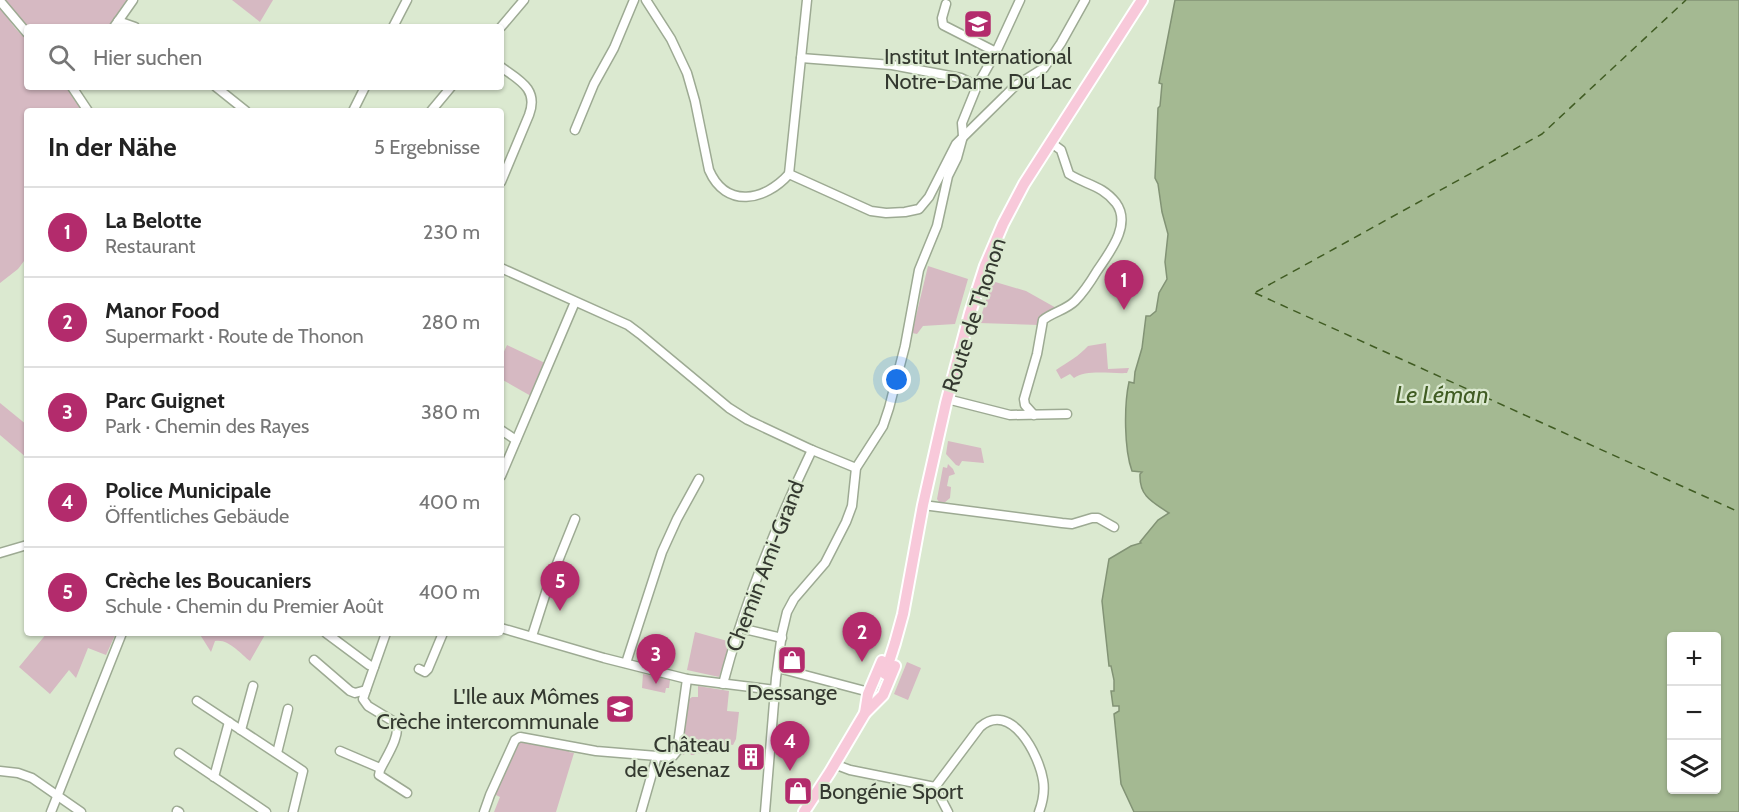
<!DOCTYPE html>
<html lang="de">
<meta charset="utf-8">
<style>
body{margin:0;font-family:Cabin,sans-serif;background:#f2f2f2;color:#222}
.controls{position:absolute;right:18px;bottom:18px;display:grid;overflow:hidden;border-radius:6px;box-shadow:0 2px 4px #0004}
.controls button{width:54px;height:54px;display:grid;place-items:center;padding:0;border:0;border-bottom:2px solid #e0e0e0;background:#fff;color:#222;font:30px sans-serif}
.you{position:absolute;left:897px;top:380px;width:21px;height:21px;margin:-15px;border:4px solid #fff;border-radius:50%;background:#1a73e8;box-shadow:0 0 0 9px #1a73e833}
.badge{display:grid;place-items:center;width:39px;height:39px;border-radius:50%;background:#b32b6c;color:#fff;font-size:20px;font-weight:700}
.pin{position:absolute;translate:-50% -50px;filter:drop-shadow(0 2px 3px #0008)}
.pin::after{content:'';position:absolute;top:32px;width:21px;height:18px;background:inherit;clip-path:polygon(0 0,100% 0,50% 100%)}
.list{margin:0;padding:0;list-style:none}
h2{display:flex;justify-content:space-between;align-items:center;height:78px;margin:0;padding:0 24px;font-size:26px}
h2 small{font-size:20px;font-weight:400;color:#767676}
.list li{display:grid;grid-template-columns:39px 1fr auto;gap:18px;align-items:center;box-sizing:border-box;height:90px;padding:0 24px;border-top:2px solid #e0e0e0}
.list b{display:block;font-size:22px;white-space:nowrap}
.list p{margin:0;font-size:20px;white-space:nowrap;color:#767676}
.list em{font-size:20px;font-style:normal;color:#767676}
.icon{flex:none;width:33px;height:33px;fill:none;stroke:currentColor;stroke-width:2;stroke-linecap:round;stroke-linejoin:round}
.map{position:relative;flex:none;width:1739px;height:812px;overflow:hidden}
.search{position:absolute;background:#fff;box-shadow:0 2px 4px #0004;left:24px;top:24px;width:480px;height:66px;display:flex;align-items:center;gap:15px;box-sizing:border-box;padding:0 21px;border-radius:6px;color:#767676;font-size:22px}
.panel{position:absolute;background:#fff;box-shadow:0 2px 4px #0004;left:24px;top:108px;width:480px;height:528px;border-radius:6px}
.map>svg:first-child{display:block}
</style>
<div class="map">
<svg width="1739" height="812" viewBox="0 0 1739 812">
<rect width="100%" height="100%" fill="#dbe9d0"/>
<g fill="#d6b9c2">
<path d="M5,0h125l-20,27h-83z"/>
<path d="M232,0h41l-13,22z"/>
<path d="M0,7l15,21 12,12v47h41l17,24h-5l-3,-3 -3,3h-47v45h-2l2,9v92l-9,12 -18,14z"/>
<path d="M928,266l40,13 -13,45 -32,2 -6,8 -5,-1z"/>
<path d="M992,281l34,10 32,18 -19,16 -60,-2z"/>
<path d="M1106,343l2,26 21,-1 -2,5c-15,1 -41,-4 -53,5l-4,-4 -9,5 -5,-9c12,-8 23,-14 32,-24z"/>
<path d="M507,345l38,18 -14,33 -30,-17v-21z"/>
<path d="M0,403l27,22v33l-27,-23z"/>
<path d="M948,441l33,7 3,15 -22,-2 -3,5 -3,-1 -10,-11z"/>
<path d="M948,464l5,5 2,5 -6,2 -2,10 4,1 -1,11 -6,5 -5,-1 -2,-3 6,-32 4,1z"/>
<path d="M695,632l36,10 -12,35 -32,-7z"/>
<path d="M47,633h69l-10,22 -18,-7 -12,30 -7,-8 -19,24 -31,-27z"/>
<path d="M199,633h67l-16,28c-9,-7 -22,-23 -35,-20l-4,11z"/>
<path d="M907,662l14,6 -13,32 -14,-6z"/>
<path d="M643,674l27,6 -1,8h-3l-1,5 -23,-5z"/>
<path d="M698,686l31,5 -2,20 12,1 -3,27 -3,6 -6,-1 -1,7 -10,-1 -2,-5h-5l-1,9 -12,-1 -2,2h-3l-1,-2 -5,-1 -1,3 -3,-2 7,-53 4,-3h6z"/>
<path d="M521,740l48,9v3l5,1 -18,59h-62l6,-15 -6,-3 23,-51z"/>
</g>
<path fill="#a4b992" stroke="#829375" stroke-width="1.5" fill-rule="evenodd" d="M1175,0h564v812h-605l-13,-28 -7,-70 5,-3v-5h-6l-2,-15h3v-11l-3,-14h-2l-7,-65 7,-42 22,-13 10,-3 -1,-1 18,-22 11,-7c-17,-11 -30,-17 -29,-39l2,-2 -10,-1c-8,-22 -8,-66 -3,-89l5,1 1,-11 7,-24 4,-32h4l6,-5 3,-18 8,-14 -2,-17 3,-28 -6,-22 -4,-28 -3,-6 3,-70 2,-2 2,-22 -3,-1zM1672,636h44v154h-44z"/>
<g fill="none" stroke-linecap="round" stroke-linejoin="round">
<g stroke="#405c23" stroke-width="1.5" stroke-dasharray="8 6" stroke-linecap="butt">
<path d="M1256,292l286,-158 144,-134"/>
<path d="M1255,293l484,219"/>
</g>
<path stroke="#bac6b0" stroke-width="10" stroke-dasharray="10 5" stroke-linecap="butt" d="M867,709l18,-35"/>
<g stroke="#9daa93" stroke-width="11">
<g id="minor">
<path d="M646,0l25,39 16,34 8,28 14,69c17,39 56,31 80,4l82,37 15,2 19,-1 14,-3 10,-12 27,-53 59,-58 29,-18 17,-25 24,-43"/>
<path d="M0,1l27,32"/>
<path d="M946,4l-4,14 1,7 53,27"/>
<path d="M118,21l17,6"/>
<path d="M114,27l19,-27"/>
<path d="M393,27l14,-27"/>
<path d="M501,27l23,-27"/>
<path d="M801,58l91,7 69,13 16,8"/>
<path d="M501,67c18,13 38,22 28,48l-28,67"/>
<path d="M72,87l16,24"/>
<path d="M216,87l30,24"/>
<path d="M353,111l12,-24"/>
<path d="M431,111l20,-24"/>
<path d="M575,130l19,-46 20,-36 20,-48"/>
<path d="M789,174l18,-174"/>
<path d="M501,268l127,57 12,9 89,74 19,12 64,30 44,18"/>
<path d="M947,399l63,16 57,-1"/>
<path d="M1034,415l-9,-10 -1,-6 13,-45 6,-34c10,-8 23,-10 32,-19 9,-9 16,-20 22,-30 12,-18 35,-46 19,-68 -14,-18 -30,-18 -47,-29l-8,-24 -11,-8"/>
<path d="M501,430l15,10"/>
<path d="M501,476l74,-174"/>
<path d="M923,505l139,18 10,1 20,-6h6l16,9"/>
<path d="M0,553l27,-8"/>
<path d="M501,628l103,30 83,21 88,11"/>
<path d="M740,628l42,10"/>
<path d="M326,633l43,32 5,2"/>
<path d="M532,636l16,-50 27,-67"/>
<path d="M314,660l36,31 5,2 11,-3 -3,9 5,7 28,17c5,13 -10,34 -16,47l-1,5 28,18"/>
<path d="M626,663l36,-111 15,-33 22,-40"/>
<path d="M778,668l91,24"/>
<path d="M419,669l6,3 3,-3 15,-36"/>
<path d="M723,684c21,-81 53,-159 89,-234"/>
<path d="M366,690l20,-57"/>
<path d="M197,701l106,70 -10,41"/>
<path d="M241,730l12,-44"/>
<path d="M340,751l40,17"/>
<path d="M179,753l87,59"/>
<path d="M277,753l11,-44"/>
<path d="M834,764l16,6 85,17"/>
<path d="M0,771l18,2 14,5 49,34"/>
<path d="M214,777l15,-55"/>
<path d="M935,787l45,-60c31,-27 59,28 63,53 2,11 0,21 -4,32"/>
<path d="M935,787l13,25"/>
<path d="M177,811l2,1"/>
<path d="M51,812l71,-179"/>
<path d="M484,812l6,-17 25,-55 5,-3 76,14 73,6 4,-1 4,-5 10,-72"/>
<path d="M641,812l16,-56"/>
<path d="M765,812l11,-134 6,-45 5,-21 7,-13 31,-36 21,-41 6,-16 4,-38 27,-42 6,-18 16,-62 14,-76 18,-44 11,-50 9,-18 6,-22 -1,-13 15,-37 19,-34 24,-52"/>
</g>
</g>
<g stroke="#fff" stroke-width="14">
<g id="major">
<path d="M885,674l10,-31 8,-29 20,-109 23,-102 24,-90 15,-47 18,-42 21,-40 118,-184"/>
<path d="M865,713l3,-19 14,-33"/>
<path d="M804,812l26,-40 35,-59 18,-18 12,-29"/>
</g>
</g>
<use href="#minor" stroke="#fff" stroke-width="8"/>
<use href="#major" stroke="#f8c9da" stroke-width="10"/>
</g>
<defs>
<g id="school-square" transform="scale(1.5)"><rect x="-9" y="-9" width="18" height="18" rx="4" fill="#b32b6c" stroke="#dbe9d0"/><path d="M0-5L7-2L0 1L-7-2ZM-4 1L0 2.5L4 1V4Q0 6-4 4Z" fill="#fff"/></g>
<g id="shop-square" transform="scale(1.5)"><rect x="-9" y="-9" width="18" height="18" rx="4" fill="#b32b6c" stroke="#dbe9d0"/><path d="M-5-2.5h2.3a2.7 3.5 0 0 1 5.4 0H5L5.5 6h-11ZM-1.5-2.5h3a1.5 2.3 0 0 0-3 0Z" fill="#fff"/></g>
<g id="building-square" transform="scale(1.5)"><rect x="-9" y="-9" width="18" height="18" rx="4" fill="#b32b6c" stroke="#dbe9d0"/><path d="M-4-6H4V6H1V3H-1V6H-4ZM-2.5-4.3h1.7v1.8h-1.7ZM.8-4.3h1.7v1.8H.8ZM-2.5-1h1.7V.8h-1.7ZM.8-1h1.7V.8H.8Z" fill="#fff"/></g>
</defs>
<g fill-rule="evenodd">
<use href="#school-square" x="978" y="24"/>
<use href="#shop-square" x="792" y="660"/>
<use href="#school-square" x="620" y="709"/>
<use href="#building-square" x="751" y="757"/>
<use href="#shop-square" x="798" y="791"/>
</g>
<g text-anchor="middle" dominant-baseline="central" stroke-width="4.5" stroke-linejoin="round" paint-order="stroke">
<g font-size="22" fill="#343930" stroke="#dbe9d0">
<text x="978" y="56">Institut International<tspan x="978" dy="25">Notre-Dame Du Lac</tspan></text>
<text x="792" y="692">Dessange</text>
<text x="599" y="696" text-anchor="end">L'Ile aux Mômes<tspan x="599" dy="25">Crèche intercommunale</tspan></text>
<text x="730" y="744" text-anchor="end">Château<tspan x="730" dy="25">de Vésenaz</tspan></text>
<text x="819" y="791" text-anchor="start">Bongénie Sport</text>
</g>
<g font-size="22" fill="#343930" stroke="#dbe9d0">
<text transform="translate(974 315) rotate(-72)">Route de Thonon</text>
<text transform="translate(765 566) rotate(-69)">Chemin Ami-Grand</text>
</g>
<g font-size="24" font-style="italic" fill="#405c23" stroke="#dbe9d0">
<text x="1442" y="394">Le Léman</text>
</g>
</g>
</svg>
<div class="controls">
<button>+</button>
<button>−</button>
<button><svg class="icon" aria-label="layers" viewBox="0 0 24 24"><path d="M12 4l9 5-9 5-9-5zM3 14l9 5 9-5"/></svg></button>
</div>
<div class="you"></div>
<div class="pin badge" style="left:1124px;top:310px">1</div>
<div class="pin badge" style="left:862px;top:662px">2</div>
<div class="pin badge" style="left:656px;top:684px">3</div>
<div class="pin badge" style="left:790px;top:771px">4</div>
<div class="pin badge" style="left:560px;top:611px">5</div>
<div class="search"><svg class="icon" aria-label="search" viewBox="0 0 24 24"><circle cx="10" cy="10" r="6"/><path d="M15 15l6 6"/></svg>Hier suchen</div>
<section class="panel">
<h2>In der Nähe<small>5 Ergebnisse</small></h2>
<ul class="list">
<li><span class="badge">1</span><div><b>La Belotte</b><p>Restaurant</p></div><em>230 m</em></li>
<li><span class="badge">2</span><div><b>Manor Food</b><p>Supermarkt · Route de Thonon</p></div><em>280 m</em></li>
<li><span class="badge">3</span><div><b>Parc Guignet</b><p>Park · Chemin des Rayes</p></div><em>380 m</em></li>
<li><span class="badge">4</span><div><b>Police Municipale</b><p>Öffentliches Gebäude</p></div><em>400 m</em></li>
<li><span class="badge">5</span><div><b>Crèche les Boucaniers</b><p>Schule · Chemin du Premier Août</p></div><em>400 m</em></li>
</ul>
</section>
</div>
